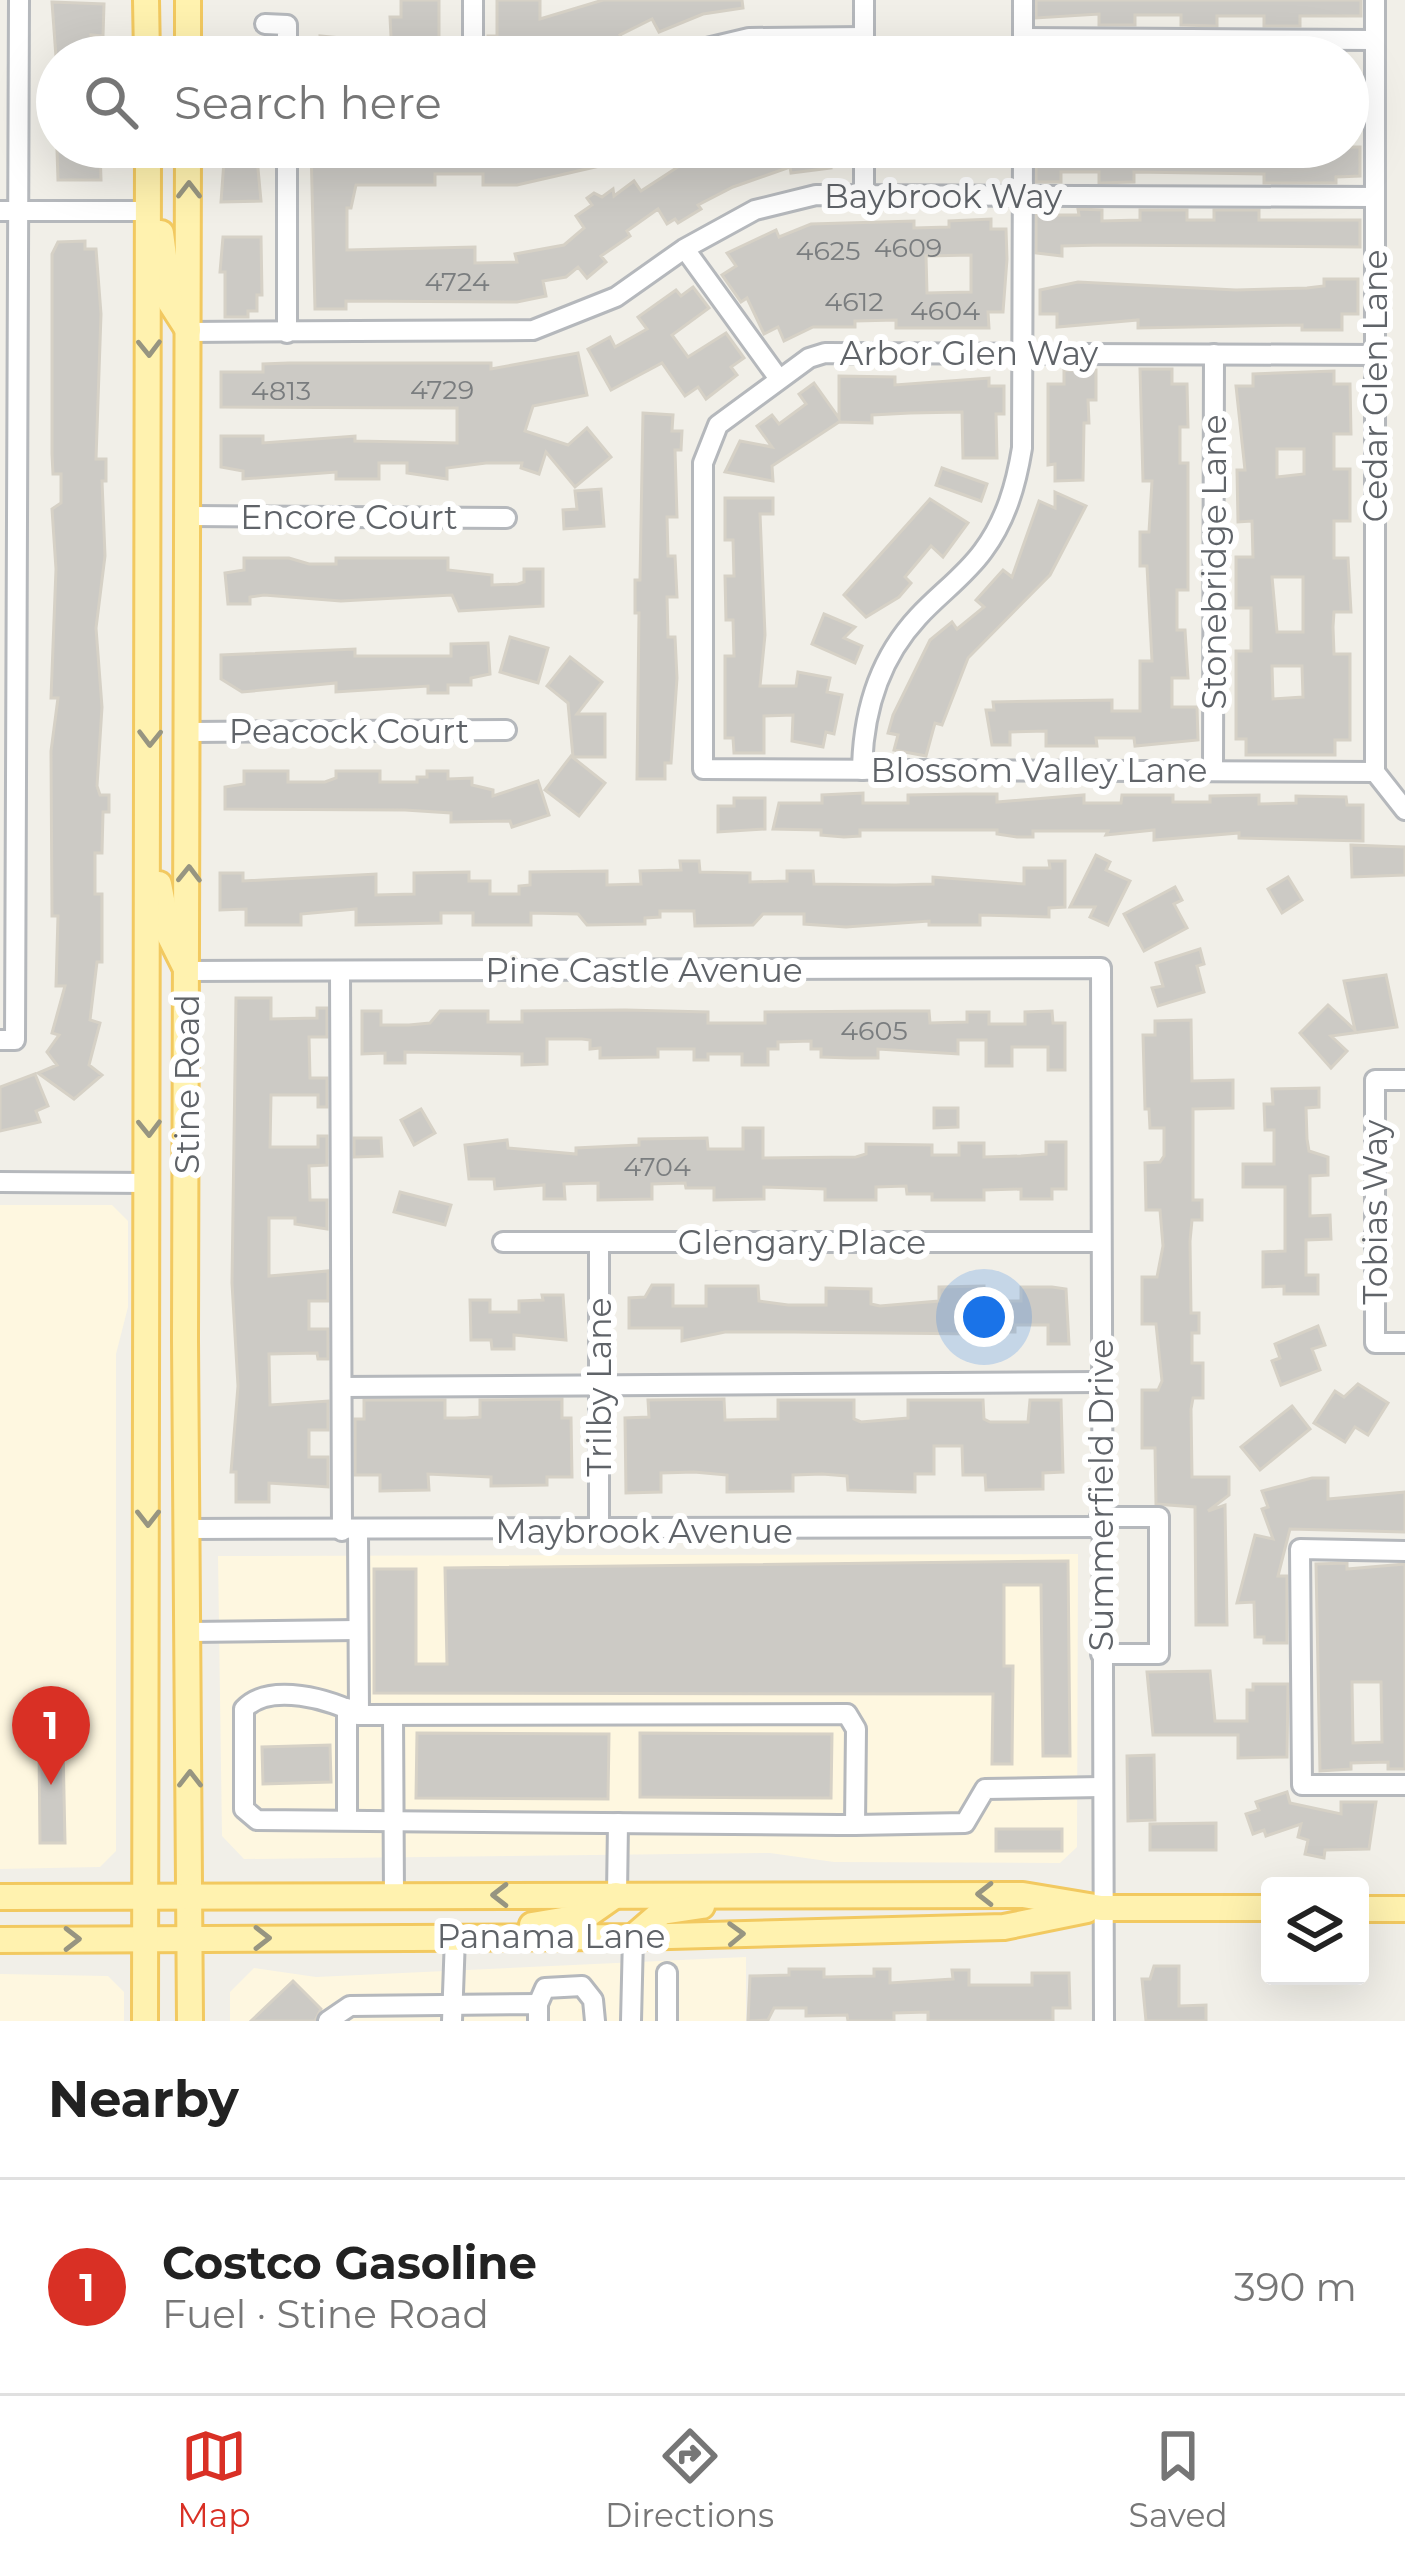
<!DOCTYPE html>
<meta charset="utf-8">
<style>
body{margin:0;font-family:Montserrat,sans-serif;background:#f6f6f6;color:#222}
.controls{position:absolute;right:36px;bottom:36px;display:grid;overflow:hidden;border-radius:12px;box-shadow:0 12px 48px #0002}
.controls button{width:108px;height:108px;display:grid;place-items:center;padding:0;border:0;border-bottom:3px solid #e0e0e0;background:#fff;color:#222;font:60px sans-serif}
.you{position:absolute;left:984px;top:1317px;width:42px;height:42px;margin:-30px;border:9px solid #fff;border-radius:50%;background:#1a73e8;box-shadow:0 0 0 18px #1a73e833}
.badge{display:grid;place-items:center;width:78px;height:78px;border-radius:50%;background:#d93025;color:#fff;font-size:39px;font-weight:700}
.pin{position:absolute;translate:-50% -99px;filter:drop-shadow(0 3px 6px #0008)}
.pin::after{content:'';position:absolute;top:63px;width:42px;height:36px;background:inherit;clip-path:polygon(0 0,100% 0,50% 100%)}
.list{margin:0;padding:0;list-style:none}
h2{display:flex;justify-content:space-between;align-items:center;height:156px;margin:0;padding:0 48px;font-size:51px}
h2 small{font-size:39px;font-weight:400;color:#767676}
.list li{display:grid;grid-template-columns:78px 1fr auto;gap:36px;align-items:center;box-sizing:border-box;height:216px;padding:0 48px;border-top:3px solid #e0e0e0}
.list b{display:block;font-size:45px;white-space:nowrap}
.list p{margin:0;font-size:39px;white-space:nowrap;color:#767676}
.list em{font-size:39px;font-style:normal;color:#767676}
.icon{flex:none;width:66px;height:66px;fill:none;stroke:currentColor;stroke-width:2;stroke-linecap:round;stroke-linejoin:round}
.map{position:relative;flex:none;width:1405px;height:2021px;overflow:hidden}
.search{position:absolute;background:#fff;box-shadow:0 12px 48px #0002;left:36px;right:36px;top:36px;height:132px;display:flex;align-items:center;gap:30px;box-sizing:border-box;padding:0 42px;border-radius:66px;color:#767676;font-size:45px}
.sheet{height:372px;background:#fff}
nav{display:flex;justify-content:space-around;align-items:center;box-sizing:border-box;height:168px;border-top:3px solid #e0e0e0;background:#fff;font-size:33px;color:#767676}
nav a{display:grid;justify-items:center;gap:6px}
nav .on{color:#d93025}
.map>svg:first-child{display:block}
</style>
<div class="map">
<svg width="1405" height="2021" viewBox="0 0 1405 2021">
<rect width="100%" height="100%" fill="#f1efe8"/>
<g fill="#fef7e0">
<path d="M0,1205h112l16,16v86l-12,47v497l-16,16 -100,2z"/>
<path d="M1078,1554l-1,293 -17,16 -226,-1 -64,-9 -526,6 -22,-23 -4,-280z"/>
<path d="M746,1957v64h-516v-29l24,-24 62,9z"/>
<path d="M0,1974l108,2 16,16v29h-124z"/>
</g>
<g fill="#cccac5" stroke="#d6d1c6" stroke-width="3" fill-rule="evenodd">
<path d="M401,0h38v43l21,-1v15h-159v-14l19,-1v-6l62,6 9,-5 -1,-20h11z"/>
<path d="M497,0h43v19l63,-19h139l1,8 -40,6 -44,18 -7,-13 -32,16 6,13 -17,9h-122l1,-21h9z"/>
<path d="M1036,0h325v16h-61v10h-36v-10h-47v10l-36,-1v-10h-46v10h-36v-11l-63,4z"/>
<path d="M52,2l52,2 -1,32 -12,-1 1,22h-36z"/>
<path d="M225,147h31l5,54 -40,1z"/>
<path d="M311,147h294l3,17 -91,21h-34v-11h-48v11h-79l-5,23h-4v42l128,-3v16l42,-1 -2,-8 49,-9 20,-17 -8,-12 16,-11 -5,-7 7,-5 8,4 11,-8 1,7 20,-15 7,10 43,-28 -2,-5 25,-11h143v11l-20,2 1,8 -40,5 -1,-6 -57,20 -35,18 3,4 -23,14 -3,-4 -8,5 -9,-15 -31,22 3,5 -29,20 5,6 -19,16 -9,-11 -12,10 -23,4 3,15 -29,6 -171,-1v8h-31z"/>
<path d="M1036,147h324v29l-24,1v6h-72v-9l-130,-2v10l-35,1v-11h-38v10h-25z"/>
<path d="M100,149l1,31h-43l-1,-30z"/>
<path d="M1078,209l24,1v11l38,-1v-10h47v10h27v-10h45v10h101v27l-257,-2 -41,1v10l-26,-3v-38h43z"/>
<path d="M991,219v10h15l1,30 -4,53h-15l1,16h-93v-8l-41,1v6h-42l-29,14 -6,-14 -14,7 -17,-36 -6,4 -19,-27 14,-9 -9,-13 49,-23 3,7 32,-13 103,-3v7l35,-1v-6zM971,255v37l-44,1 -1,-37z"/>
<path d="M223,237h38l1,58h-5v16h-9v6h-23v-45h-5z"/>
<path d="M85,241v8h11l5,65 -5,145h10v22h-4l3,75 -9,72 6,79 -5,79 3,9h9v17h-6l-1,41h-7v41h7v68h-5l-7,58 10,3 -11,42 13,10 -28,24 -36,-26 19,-8 -10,-13 12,-17 -7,-2 13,-47h-9l2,-70h-6l-1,-165 7,-53h-7l5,-129 -4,-60 9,-6v-29h-8l-1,-20v-200l6,-12z"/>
<path d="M1324,279h34v35h-16v16h-40v-5l-164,3v-8l-81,7v-13h-17v-24l38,-8 158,8 71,-2 17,-2z"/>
<path d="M693,287l16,21 -37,27 16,22 38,-24 18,25 -13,9 6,8 -31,24 -8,-12 -13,9 -23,-33 -51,27 -23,-41 22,-12 5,10 32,-18 -9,-12 38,-27 5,6z"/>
<path d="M578,353l9,42 -54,11 -8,25 43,14 19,-17 24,29 -36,30 -29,-35 -7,22 -18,-6 1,-5h-36l-39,5v11l-40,-6v-10h-28v16h-43v-7l-93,7v-8l-22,-4v-31h42v7l92,-7v5l102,2v-35l-236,-1v-35h42v-8l26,-1h202v6z"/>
<path d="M1140,369h32v15h15l1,43h-8v36h8v127h-11v40h8l3,48h-16v29h25l1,33 -63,6 -1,-8h-38l1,8h-51v-15l-36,1v13h-18l-6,-35h8l-1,-8 119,-2v11h28v-50h12l-5,-95h-7v-34h9l3,-51h-9z"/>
<path d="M1064,370h32v30h-8l1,23h-5l-1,57 -28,1v-17l-7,1v-81h16z"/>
<path d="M1334,371v13h16l1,50h-17v35h16v52h-16v37h14l3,54h-17l-1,15 1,27h16v86h-15v15h-89v-16h-10v-88h15v-43h-15v-51h17l-1,-36 -14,1 -1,-52h8l-9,-84h17v-12zM1277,449h27v25l-27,3zM1272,577h31v55h-26zM1272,666h30l1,31 -30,2z"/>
<path d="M839,376l56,1v8l94,-7v8h15v28h-8l1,44h-34l-1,-46 -52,1 -38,2v8l-33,-1 -67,44 1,15 -48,-9 15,-31 32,6 -15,-21 15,-11 7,9 27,-20 -7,-10 15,-11 25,35z"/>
<path d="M643,413l30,2 -1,16h10l-1,19h-6l2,67h-10l1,39h7l2,41h-10l1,40h7l2,41 -6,85h-6v16h-28l2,-166h-4v-33h5z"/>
<path d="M942,468l45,16 -6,17 -45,-16z"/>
<path d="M601,489l3,37 -40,3 -1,-19 14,-1 -2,-18z"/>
<path d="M1055,492l31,14 -36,69 -82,83 -26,67 -7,-2 -9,33 -32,-6 4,-15 -10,-2 5,-18 37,-75 22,-18 5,7 27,-22 -8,-7 27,-30 9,7 27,-76 16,7z"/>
<path d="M725,498h48v16h-13l5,121 -5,51h36l2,-14 32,6 -3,14 15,3 -8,39 -8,-2 -3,15 -31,-6 1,-26 -29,1v37h-30l-1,-15h-8v-82h9l-1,-36h-7l-1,-44h9l-1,-36h-8z"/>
<path d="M930,499l38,24 -25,34 -12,-11 -26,31 6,6 -12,14 -33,20 -22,-22z"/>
<path d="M244,558h45l20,6h27v-6h112v12l44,5v10l26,-1 6,-2v-13h19v37l-84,5 -7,-16 -111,6 -77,-6 -14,2v7h-22l-3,-31 19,-3z"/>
<path d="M824,614l31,13 -11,11 18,8 -7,17 -43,-19z"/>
<path d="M510,637l38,11 -10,35 -38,-11z"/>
<path d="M488,643l2,31 -19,4v7h-23v8h-20v-7l-92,6v-9l-94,9 -21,-13v-24l134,-6v7h96v-12z"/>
<path d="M570,657l32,25 -25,32h28v43h-32l-5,-54 -21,-17z"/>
<path d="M571,756l34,27 -26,33 -34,-26z"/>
<path d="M244,771h44v11h37l11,-4v-7h44v11h37v-5h10v-6h21v8l24,-1v7l21,5v6l45,-15 11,34 -37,12 -2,-6 -59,1v-9l-46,-3 -180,-1v-22l19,-3z"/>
<path d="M863,793v10h45v-8l58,-1h31v8l87,-7v8h37l1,-8h51v7h37v-6l49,-1v9l37,-1v-7l50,1 1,8h16v36l-124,-3v-5l-85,7v-10l-48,5 2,-4h-75v6h-16l-20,-3v-4h-137v6l-16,1 -23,-2v-5l-48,-1 6,-26h43v-8z"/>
<path d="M734,798h31v31l-47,3v-26h16z"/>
<path d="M1351,845l54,2v28l-53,2z"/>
<path d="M1096,855l14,7 -4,8 24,11 -22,44 -18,-8 5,-10h-25z"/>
<path d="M680,861h19l1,11 50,1v9l37,-1v-10h26l1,13 81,1 38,-1v-7l91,7v-16h26l-1,-7h16v46l-16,1v9l-69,-2v10h-51v-4l-83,6 -42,-3v-10h-41l-10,11 -58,1 -1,-15h-34v6l-15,1v6l-58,1 -9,-11 -47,-1v12h-58v-12h-32v10l-85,2v-16l-55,5v11h-55v-16l-26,1v-37h23v8l133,-7v21l38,-1v-21l55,-1v9h21v13h29v-8l11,-1v-13l77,-1v14l34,-1 -1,-13 41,-1z"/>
<path d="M1288,877l14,23 -20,13 -14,-24z"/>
<path d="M1175,887l7,13 -8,4 13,24 -43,23 -20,-37z"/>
<path d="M1200,949l4,15 -7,2 7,26 -46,14 -6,-18 11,-2 -7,-23z"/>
<path d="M1386,975l11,52 -66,9 16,15 -16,17 -31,-35 28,-28 27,25 -11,-49z"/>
<path d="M236,998h35v21l46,-1v-10h10v29h-18l1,41h17v29h-9v-12h-47l-1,52h48v-11h9v29l-18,1 1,34h17v29l-32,-5v-6h-26v58l59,-5v30h-19v28h19v30h-10l-1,-6 -48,1 1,51 58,-4v29h-19v27h19v30l-59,-4v19h-33v-30h-5l7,-86 -6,-103z"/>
<path d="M625,1010l83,2v11h57v-11l131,-1h33l1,12 37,-1v-10h22v12h36v-12l27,-1 1,12h12v47h-17v-23h-36v19h-26v-26h-28v14l-80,-5v9h-27l-30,-1v-8h-10v-8l-33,1v7h-10v16h-26v-11h-34v6h-14v-11h-36v8l-58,1v-10l-10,1v-9l-8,-1h-35v25l-25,1v-11l-117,-2v11h-20v-10l-23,1v-43h19v14h28l21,-2 10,-12h48v11h34v-11z"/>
<path d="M1191,1020l1,61 41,-1v28l-40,1v91h9v20h-10l-2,21 1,72h8v20h-7v30h11v35h-10l-2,11 1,68h37v18l-21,16 17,-6 2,120h-31l-1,-118 -39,-3 -1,-56h-13v-58h16l4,-9 -6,-57h-14v-47h15l6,-31 -3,-36h-14l-1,-47 15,-1 4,-6v-28h-14l-1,-19h-4l-2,-74h12v-14z"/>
<path d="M35,1074l13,32 -12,5 4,11 -40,9v-44z"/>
<path d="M1319,1088v19l-13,1 1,31 2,12 19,6v18l-18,1v40l20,-1 1,24 -25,1v35h12v19h-34v-8l-21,1v-35l22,-1v-64h-42v-23h31v-34h-9l-1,-26h9l-1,-15z"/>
<path d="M934,1108h24v19l-24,1z"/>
<path d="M421,1109l14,24 -21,12 -13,-25z"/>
<path d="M743,1128h20v30l93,-1 10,-3v-10l66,1v10h27v-12h25v14l37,-1 25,-2v-12h20v47h-14v10h-31v-10l-37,1v10h-52v-6h-25l-1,-8 -30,1v13h-51v-11l-61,-2v12l-50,1v-12h-28l-1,-5 -33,1v15l-54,1v-17l-34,1 1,15h-21v-14l-49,4 -1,-10h-25l-4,-34 42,-5 1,8 68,6v-6l63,-3v-6l68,-1 1,11h35z"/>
<path d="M354,1138h27l1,18 -28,1z"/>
<path d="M400,1192l51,13 -6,20 -51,-13z"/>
<path d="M652,1285h21v21h33v-20h52l1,15 29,4h38v-17l45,1v15l9,2 59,-5v-14l45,-1v15h37v-14h31l14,2 3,55h-21v-19h-33v7h-20v10l-18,1v-9l-182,-2h-70l-43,9v-13h-53v-30l16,-1z"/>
<path d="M542,1295h21l3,45 -52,-5v14h-22l-1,-9h-20l-1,-40h20v12h29v-11l24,-1z"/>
<path d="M1318,1326l7,19 -13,4 8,21 -39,15 -9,-24 8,-3 -5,-14z"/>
<path d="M1358,1384l30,19 -20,32 -13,-8 -10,15 -31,-19 21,-32 9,6z"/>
<path d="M562,1399v19h9l1,59h-25v8l-56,1v-9l-63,-3 1,16 -49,1v-16h-25v-56h9v-19h81v18h20l15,-1v-17z"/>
<path d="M724,1399l1,21 53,-1v-19h76v19l7,3 47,-4v-18h75l1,19 6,3h38l2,-22h31l2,72 -20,1v16l-57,1 -1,-15h-22l-1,-29h-28v28h-19v18l-67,-2 -1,-14 -25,-2 -29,1v16l-66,1v-17l-33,-3 -33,1v19l-35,1 -1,-75 24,-1 -1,-17z"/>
<path d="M1292,1406l18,23 -50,41 -19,-23z"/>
<path d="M1312,1478h16v21l77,-7v40l-115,-3 -12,47h9v67h-23v-6h-9l-1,-35 -17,1 18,-68 18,4 -11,-30 6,-2 -6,-16z"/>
<path d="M1068,1561l2,195h-27l-2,-171h-37v81h9l-1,98h-20l1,-70 -619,-1v-124h42v95h31l-2,-96z"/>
<path d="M1347,1563v6l58,-5v205h-17v-7l-37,1v6l-31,2 -4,-207zM1352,1682h29l1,60 -29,1z"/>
<path d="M1210,1671l5,50h32v-31h6v-6h35l-1,73 -49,1v-23h-85l-6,-63z"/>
<path d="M417,1733l192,1 -1,65 -192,-1z"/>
<path d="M640,1733l192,1 -1,64 -191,-1z"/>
<path d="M330,1745l1,37 -68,2 -1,-37z"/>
<path d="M39,1746h24l2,97h-25z"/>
<path d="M1154,1755l1,65 -27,1 -1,-65z"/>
<path d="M1287,1792l3,11 51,11v-12h35l-7,47 -44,1 -1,8 -19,-4 3,-14 -10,-3 3,-13 -35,12 -2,-6 -11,4 -7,-20 13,-4 -3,-8z"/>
<path d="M1216,1823v27h-66v-26z"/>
<rect x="996" y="1829" width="66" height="22"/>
<path d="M1154,1966h25v40l27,-1v16h-60l-4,-42h8z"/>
<path d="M789,1969h35v8l50,-1v-7h16v14l63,-4 -1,-9h17v15h63v-12h37l1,35h-17v13h-125v-9l-34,1v8h-46l-1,-6 -41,1v-8h-32l-6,12 -20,1 2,-45 39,-1z"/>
<path d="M293,1981l28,28 -6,12h-64z"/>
</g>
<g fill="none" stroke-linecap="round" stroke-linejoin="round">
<g stroke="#b5b8bc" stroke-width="24">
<g id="minor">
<path d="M473,0v57"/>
<path d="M1023,0v57"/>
<path d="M265,24l22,1v32"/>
<path d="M1023,38l352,2"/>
<path d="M669,57l80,-19 115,-1"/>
<path d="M864,57v-57"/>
<path d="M287,147v186"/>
<path d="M864,147v48"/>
<path d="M0,211h148"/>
<path d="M687,252l92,127"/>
<path d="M189,332l344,-2 83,-33 68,-48 71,-39 61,-15 559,2"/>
<path d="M192,516l314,2"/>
<path d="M191,732l315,-2"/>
<path d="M862,770c1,-58 16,-110 56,-153 21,-23 47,-41 65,-66 23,-31 33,-66 39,-103l1,-301"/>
<path d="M1213,771l1,-417"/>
<path d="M1375,772l-672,-3v-306l15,-38 91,-67 16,-5 550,2"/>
<path d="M1375,772v-772"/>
<path d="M1375,772l30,38"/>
<path d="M188,971l913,-3 3,1053"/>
<path d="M340,971l2,560"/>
<path d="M0,1040h15l4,-1040"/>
<path d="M1405,1080h-30v263h30"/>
<path d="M0,1182l149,1"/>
<path d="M503,1242h598"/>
<path d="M342,1387l759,-5"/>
<path d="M1100,1517h59v137h-58"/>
<path d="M188,1529l912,-2"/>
<path d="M358,1531l1,184"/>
<path d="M599,1532v-290"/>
<path d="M1405,1551l-105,-2 2,236h103"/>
<path d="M189,1632l168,-2"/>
<path d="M393,1715l1,180"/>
<path d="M347,1820v-112"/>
<path d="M855,1825l1,-96 -9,-15 -488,1c-27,-16 -90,-33 -115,-6v100l13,11 582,5h16l110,-2 20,-34 116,-2"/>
<path d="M617,1894l1,-71"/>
<path d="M667,1973v48"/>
<path d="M538,2004l7,-16 37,-2 11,14 2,21"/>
<path d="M328,2021l22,-15 188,-2v17"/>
<path d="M452,2021l3,-84"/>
<path d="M631,2021l2,-84"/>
</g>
</g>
<g stroke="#f2c960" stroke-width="30">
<g id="major">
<path d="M146,0l1,57"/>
<path d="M188,0v57"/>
<path d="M188,147l-3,1193 5,681"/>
<path d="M161,233l9,69 18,28"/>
<path d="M159,884l10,51 15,30"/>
<path d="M0,1897l1023,-2 78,13h169"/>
<path d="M1360,1909h45"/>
<path d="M532,1925l54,-9 30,-21"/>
<path d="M633,1937l29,-25 40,-6"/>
<path d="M0,1940l633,-3 371,-10 83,-17"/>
<path d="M145,2021l3,-1874"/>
</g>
</g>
<use href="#minor" stroke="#fff" stroke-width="18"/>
<use href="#major" stroke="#fff2af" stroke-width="24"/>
</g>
<defs><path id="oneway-chevron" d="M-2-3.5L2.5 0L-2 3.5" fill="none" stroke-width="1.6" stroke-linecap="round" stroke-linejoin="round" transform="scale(3)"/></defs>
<g stroke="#979581">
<use href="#oneway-chevron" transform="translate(189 190) rotate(-90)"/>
<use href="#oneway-chevron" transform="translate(149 348) rotate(89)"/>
<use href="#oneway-chevron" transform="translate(150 738) rotate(91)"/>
<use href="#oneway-chevron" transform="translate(189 874) rotate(-89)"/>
<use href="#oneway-chevron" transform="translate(149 1128) rotate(89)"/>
<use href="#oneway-chevron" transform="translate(148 1518) rotate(90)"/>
<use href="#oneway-chevron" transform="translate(190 1779) rotate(-90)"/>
<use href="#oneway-chevron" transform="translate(985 1894) rotate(-180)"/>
<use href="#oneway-chevron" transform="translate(500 1895) rotate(180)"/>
<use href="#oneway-chevron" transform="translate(736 1934) rotate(-2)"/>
<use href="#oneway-chevron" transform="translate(262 1938)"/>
<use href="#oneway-chevron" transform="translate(72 1939)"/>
</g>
<g text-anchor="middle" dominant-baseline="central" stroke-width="12" stroke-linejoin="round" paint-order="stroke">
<g font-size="27" fill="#7a7d7f">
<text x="908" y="247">4609</text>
<text x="828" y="250">4625</text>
<text x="457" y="281">4724</text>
<text x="854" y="301">4612</text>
<text x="945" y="310">4604</text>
<text x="442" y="389">4729</text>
<text x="281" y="390">4813</text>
<text x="874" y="1030">4605</text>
<text x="657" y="1166">4704</text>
</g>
<g font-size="33" fill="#5f6368" stroke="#fff">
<text x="943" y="196">Baybrook Way</text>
<text x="969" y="353">Arbor Glen Way</text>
<text transform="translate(1375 386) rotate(-90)">Cedar Glen Lane</text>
<text x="349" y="517">Encore Court</text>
<text transform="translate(1214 562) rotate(-90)">Stonebridge Lane</text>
<text x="349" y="731">Peacock Court</text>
<text x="1039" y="770">Blossom Valley Lane</text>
<text x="644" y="970">Pine Castle Avenue</text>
<text transform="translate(187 1084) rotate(-90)">Stine Road</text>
<text transform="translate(1375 1212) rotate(-90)">Tobias Way</text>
<text x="802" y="1242">Glengary Place</text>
<text transform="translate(599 1387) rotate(-90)">Trilby Lane</text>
<text transform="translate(1101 1495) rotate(-90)">Summerfield Drive</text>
<text x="644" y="1531">Maybrook Avenue</text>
<text x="551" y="1936">Panama Lane</text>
</g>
</g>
</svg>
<div class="controls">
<button><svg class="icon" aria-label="layers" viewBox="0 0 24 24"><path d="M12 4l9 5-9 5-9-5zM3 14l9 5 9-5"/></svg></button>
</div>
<div class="you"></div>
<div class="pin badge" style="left:51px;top:1785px">1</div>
<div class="search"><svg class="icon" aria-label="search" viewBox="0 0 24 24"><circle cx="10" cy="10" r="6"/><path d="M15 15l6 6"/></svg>Search here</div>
</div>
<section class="sheet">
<h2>Nearby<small></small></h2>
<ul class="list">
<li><span class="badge">1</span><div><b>Costco Gasoline</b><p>Fuel · Stine Road</p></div><em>390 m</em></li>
</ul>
</section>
<nav>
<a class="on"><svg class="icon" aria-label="map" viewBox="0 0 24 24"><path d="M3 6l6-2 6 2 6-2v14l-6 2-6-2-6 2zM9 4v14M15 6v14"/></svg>Map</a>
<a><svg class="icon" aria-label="directions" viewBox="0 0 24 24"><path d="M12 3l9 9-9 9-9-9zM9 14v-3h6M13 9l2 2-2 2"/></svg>Directions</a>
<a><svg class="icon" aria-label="saved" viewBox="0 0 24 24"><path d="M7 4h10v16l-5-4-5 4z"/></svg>Saved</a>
</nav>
